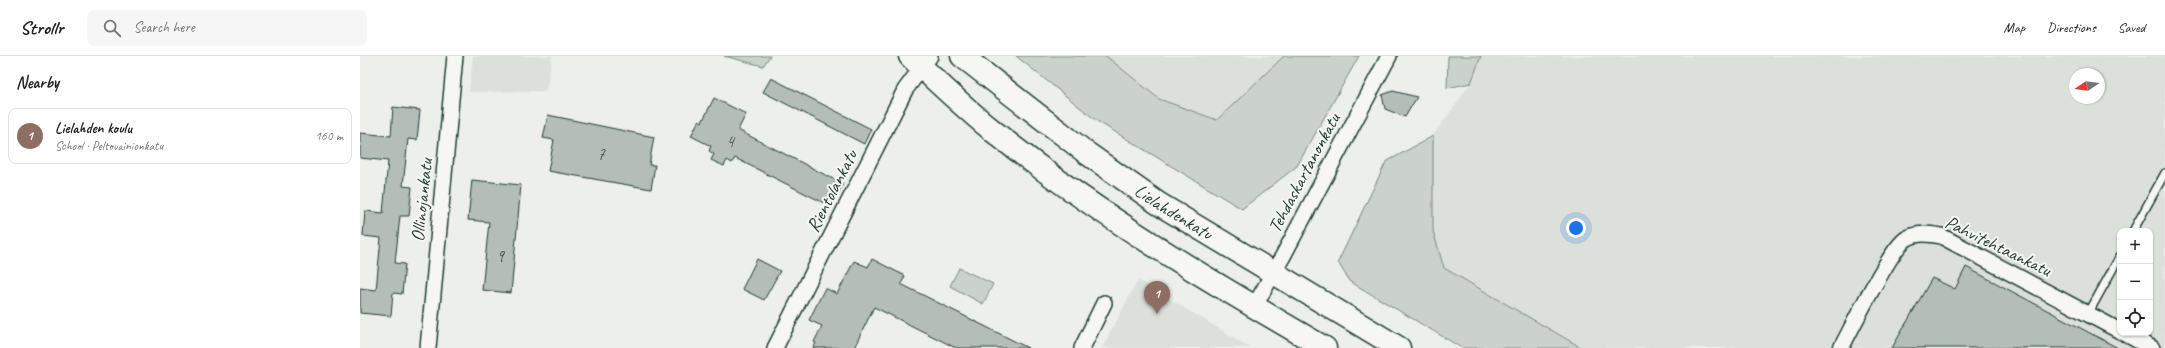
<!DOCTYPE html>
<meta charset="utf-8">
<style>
body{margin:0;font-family:Caveat,sans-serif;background:#f6f6f6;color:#222}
.controls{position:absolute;right:12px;bottom:12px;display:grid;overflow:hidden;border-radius:8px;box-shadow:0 1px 3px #0004}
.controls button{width:36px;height:36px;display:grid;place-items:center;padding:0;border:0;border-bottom:1px solid #e0e0e0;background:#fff;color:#222;font:20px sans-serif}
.compass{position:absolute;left:1709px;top:12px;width:36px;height:36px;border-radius:50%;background:#fff;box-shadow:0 1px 3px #0004;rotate:257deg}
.you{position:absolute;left:1216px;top:172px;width:14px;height:14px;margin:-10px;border:3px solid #fff;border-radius:50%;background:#1a73e8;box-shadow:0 0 0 6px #1a73e833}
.badge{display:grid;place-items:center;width:26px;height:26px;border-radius:50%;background:#c8321e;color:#fff;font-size:13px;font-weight:700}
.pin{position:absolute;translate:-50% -33px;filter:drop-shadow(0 1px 2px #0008)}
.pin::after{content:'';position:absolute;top:21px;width:14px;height:12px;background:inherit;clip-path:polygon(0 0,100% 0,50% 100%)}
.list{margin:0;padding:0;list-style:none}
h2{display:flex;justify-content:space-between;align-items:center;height:52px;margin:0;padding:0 16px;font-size:17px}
h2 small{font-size:13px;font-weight:400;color:#767676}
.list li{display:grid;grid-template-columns:26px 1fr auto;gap:12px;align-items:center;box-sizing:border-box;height:56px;margin:0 8px 8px;padding:0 8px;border:1px solid #e0e0e0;border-radius:8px}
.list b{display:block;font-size:15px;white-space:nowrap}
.list p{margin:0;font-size:13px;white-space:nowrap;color:#767676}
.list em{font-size:13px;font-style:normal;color:#767676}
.icon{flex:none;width:22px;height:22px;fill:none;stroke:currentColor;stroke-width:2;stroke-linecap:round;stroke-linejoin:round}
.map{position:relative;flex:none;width:1805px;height:292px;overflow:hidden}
header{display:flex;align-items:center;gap:24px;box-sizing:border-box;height:56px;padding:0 20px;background:#fff;border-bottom:1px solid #e0e0e0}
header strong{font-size:19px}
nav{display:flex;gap:22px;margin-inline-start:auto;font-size:14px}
.search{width:280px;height:36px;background:#f6f6f6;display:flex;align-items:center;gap:10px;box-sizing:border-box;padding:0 14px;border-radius:8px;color:#767676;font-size:15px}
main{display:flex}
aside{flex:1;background:#fff}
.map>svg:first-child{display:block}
</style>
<header>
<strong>Strollr</strong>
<div class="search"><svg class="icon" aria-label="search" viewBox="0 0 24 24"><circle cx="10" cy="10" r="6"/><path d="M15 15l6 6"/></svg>Search here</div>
<nav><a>Map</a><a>Directions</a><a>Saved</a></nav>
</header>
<main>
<aside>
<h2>Nearby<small></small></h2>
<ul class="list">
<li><span class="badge" style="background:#8d6e63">1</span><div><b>Lielahden koulu</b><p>School · Peltovainionkatu</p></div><em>160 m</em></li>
</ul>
</aside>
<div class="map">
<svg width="1805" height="292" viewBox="0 0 1805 292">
<rect width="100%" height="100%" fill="#edefea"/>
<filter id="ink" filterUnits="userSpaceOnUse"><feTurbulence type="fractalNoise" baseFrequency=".025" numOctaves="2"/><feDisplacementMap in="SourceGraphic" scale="8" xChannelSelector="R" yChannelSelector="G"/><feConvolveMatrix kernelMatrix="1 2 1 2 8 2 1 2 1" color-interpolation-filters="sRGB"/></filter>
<g filter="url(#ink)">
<g fill="#dce0db" fill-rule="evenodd">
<path d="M113,0h79l-6,35 -77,1z"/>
<path d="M746,0h178l-67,64 -58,-21z"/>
<path d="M1121,0h684v292h-583l-138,-80 -11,-37v-95l38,-53zM1715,18h24v24h-24zM1760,175h30v102h-30z"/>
<path d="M778,224l113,68h-149z"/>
</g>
<g fill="#cbd2cc" stroke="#758880">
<path d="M364,0h46l-7,10z"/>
<path d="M656,0h90l53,43 58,21 67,-64h75l-62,110 -55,43 -145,-88z"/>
<path d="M1088,0h33l-10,27 -24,5z"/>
<path d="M1073,80v95l11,37 138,80h-120l-113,-67 -11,-19 48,-100z"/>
<path d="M599,212l34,16 -10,20 -33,-18z"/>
</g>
<g fill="#b4bdb8" stroke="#1f3d34">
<path d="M411,22l100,51 -7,15 -101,-52z"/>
<path d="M1033,35l24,6 -12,20 -20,-8 -3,-14z"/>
<path d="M354,42l32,16 -8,16 105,54 -7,13 -3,-1 -5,9 -93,-47 -3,5 -5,-3 -3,6 -13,-6 3,-6 -5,-3 2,-5 -20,-10 8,-16 3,2z"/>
<path d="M33,51l27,3 -3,30 -9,-1 -5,47 9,1 -3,29h-9l-5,47 10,1 -3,30 -9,-1 -2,23 -31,-3v-25l16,2 5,-52 -18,-2 2,-25 18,2 5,-52 -28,-3v-25l31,3z"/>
<path d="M188,59l106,22 -5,28h6l-4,24 -103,-18 6,-31 -11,-2z"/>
<path d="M112,124l49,5 -10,108 -29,-3 7,-68 -21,-2z"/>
<path d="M397,203l23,12 -16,29 -22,-11z"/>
<path d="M512,203l33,17 -4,8 127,64h-72l-82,-41 -20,41h-41l3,-5 -2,-1 8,-16 -13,-6 16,-32 12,6 17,-33 14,6z"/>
<path d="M1606,211l152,81h-226l40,-70 23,11z"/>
</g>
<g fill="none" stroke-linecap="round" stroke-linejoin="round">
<g stroke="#1f3d34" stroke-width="10">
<g id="service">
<path d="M1773,175l32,-58"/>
<path d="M1728,258l32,-58"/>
</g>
</g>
<g stroke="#1f3d34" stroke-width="18">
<g id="minor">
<path d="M894,251l29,-51 106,-200"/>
<path d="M1764,277l28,15"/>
<path d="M68,292l27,-292"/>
<path d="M415,292l130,-258 25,-34"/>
<path d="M722,292l22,-45"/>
<path d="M1481,292c11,-20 49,-99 65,-109 11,-7 23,-5 35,-3l179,95"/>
</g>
</g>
<g stroke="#1f3d34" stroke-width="25">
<g id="primary">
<path d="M550,0c27,26 55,52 83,75 103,83 218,151 332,217"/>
<path id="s1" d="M602,0l126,98 71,50 240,144"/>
</g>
</g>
<use href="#service" stroke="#f6f6f2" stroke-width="7"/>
<use href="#minor" stroke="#f6f6f2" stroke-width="15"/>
<use href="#primary" stroke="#f6f6f2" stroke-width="22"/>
</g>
</g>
<g text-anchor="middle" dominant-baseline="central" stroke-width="4" stroke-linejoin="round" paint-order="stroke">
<g font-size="17" fill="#445d55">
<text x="370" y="85">4</text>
<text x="241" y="98">7</text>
<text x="140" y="200">9</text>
</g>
<g font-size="19" fill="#1f3d34" stroke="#f6f6f2">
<text transform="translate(944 117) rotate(-62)">Tehdaskartanonkatu</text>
<text transform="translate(472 135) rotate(-63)">Rientolankatu</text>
<text transform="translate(62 144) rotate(-84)">Ollinojankatu</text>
<text stroke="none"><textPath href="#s1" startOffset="263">Lielahdenkatu</textPath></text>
<text transform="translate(1638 190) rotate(26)">Pahvitehtaankatu</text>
</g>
</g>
</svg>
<div class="controls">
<button>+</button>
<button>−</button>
<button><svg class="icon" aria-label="locate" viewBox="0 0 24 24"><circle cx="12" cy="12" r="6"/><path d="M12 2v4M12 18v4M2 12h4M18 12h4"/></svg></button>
</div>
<svg class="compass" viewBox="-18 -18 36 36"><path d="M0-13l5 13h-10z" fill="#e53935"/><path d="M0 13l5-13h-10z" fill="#767676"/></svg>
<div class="you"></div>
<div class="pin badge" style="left:797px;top:258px;background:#8d6e63">1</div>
</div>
</main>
